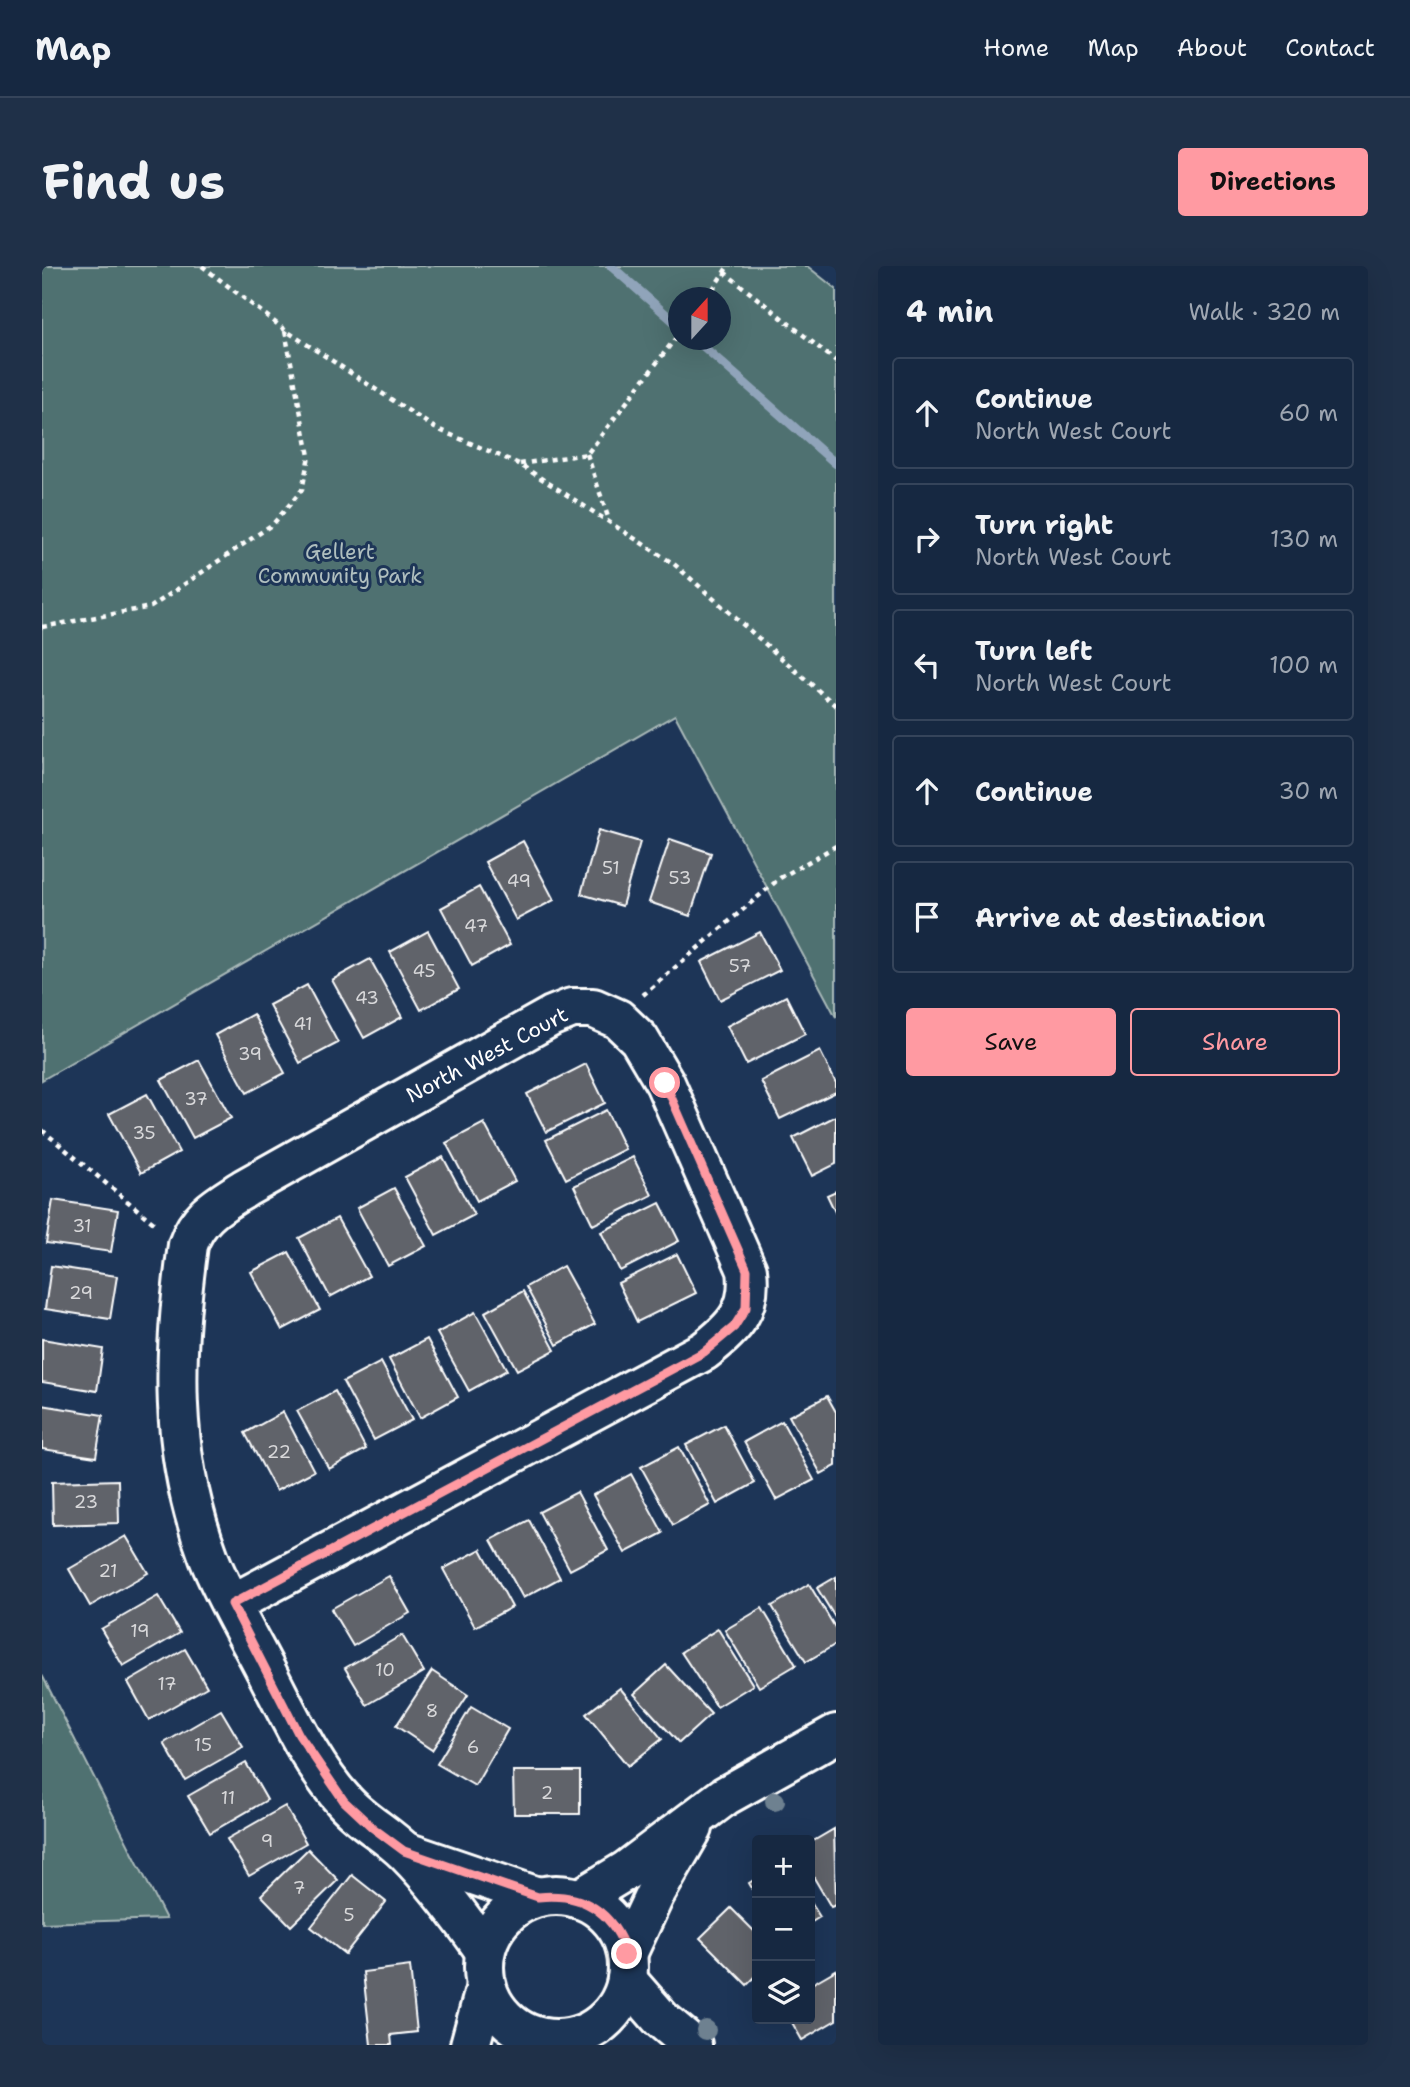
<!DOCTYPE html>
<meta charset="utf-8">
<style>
body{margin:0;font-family:"Shantell Sans",sans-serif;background:#1f3048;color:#f1f3f6}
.controls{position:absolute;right:21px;bottom:21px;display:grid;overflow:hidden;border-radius:7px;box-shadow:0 7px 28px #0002}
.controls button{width:63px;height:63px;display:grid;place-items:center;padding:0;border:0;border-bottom:2px solid #35445a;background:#162841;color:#f1f3f6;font:35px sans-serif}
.compass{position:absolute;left:626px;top:21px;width:63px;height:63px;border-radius:50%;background:#162841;box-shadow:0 7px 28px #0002;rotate:21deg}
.stop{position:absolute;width:21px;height:21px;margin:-16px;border:5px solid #ff9aa2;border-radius:50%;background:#fff}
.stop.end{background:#ff9aa2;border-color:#fff;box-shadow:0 2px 7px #0008}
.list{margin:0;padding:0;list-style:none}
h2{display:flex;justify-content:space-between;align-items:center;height:91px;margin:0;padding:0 28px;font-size:30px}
h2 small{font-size:23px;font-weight:400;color:#9ea6b1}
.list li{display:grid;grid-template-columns:46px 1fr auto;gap:21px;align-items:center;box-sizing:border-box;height:112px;margin:0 14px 14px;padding:0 14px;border:2px solid #35445a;border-radius:7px}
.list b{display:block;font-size:26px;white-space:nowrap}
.list p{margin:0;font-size:23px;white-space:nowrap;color:#9ea6b1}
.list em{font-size:23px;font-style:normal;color:#9ea6b1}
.actions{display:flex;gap:14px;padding:21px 28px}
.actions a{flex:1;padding:16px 0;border:2px solid #ff9aa2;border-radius:7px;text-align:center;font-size:24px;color:#ff9aa2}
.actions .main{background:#ff9aa2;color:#111}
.icon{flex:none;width:38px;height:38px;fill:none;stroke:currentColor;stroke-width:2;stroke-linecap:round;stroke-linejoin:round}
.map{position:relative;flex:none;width:794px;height:1779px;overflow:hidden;border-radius:7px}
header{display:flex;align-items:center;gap:42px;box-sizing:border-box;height:98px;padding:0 35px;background:#162841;border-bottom:2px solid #35445a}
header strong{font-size:33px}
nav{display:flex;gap:38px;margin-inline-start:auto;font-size:24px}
.intro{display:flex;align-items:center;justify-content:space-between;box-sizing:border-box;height:168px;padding:0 42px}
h1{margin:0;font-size:49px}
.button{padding:18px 32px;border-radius:7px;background:#ff9aa2;color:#111;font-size:24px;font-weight:700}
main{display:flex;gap:42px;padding:0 42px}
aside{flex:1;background:#162841;border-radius:7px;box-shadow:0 7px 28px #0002}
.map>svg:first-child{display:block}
</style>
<header>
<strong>Map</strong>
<nav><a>Home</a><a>Map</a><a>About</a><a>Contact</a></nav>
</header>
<div class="intro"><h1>Find us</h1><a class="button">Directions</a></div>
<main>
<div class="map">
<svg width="794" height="1779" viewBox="0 0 794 1779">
<rect width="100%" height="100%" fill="#1d3557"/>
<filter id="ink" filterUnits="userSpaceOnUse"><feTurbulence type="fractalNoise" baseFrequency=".0143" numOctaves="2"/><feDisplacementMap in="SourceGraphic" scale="14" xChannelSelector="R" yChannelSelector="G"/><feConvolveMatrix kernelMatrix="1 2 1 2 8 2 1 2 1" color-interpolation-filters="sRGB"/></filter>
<g filter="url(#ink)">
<g fill="#507171" stroke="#a8b8b8" stroke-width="2" fill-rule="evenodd">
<path d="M0,0h765l29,23v728l-161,-302 -633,365zM636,32h42v42h-42z"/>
<path d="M0,1409l124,244 -124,4z"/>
</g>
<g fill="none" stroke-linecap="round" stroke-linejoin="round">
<g stroke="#90a4ba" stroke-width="9">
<path d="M569,0l67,59"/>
<path d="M654,74l140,124"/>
</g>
</g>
<g fill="#61636b" stroke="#fff" stroke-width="2">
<path d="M557,564l41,12 -18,64 -41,-12z"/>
<path d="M628,573l41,14 -21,63 -41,-14z"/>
<path d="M481,575l31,59 -38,20 -31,-58z"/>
<path d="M437,621l31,58 -38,21 -31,-58z"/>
<path d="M386,665l31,58 -38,21 -31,-58z"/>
<path d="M718,666l20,38 -60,30 -19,-38z"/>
<path d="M328,693l32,58 -38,21 -32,-58z"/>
<path d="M265,719l31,58 -38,20 -31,-58z"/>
<path d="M744,730l19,38 -59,30 -19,-38z"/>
<path d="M211,748l32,59 -38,20 -32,-58z"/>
<path d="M778,785l16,32v9l-56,27 -19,-38z"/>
<path d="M157,794l32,58 -38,20 -32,-58z"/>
<path d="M544,798l19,39 -59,29 -19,-38z"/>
<path d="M105,828l32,58 -38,21 -32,-59z"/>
<path d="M564,844l19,39 -59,30 -20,-39z"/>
<path d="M794,850v48l-24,12 -19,-38z"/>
<path d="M442,857l31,58 -38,20 -31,-58z"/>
<path d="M401,891l31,58 -38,20 -31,-58z"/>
<path d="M591,891l19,38 -59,30 -19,-39z"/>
<path d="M352,922l32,58 -38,20 -31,-58z"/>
<path d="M794,925v23l-9,-19z"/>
<path d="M11,934l65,10 -7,42 -65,-9z"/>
<path d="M618,937l19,38 -59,30 -19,-39z"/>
<path d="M295,952l32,58 -39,21 -31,-59z"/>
<path d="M247,986l31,58 -38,20 -31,-58z"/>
<path d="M635,988l19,39 -59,29 -19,-39z"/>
<path d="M9,1000l66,10 -7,43 -65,-10z"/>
<path d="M521,1000l32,58 -38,21 -31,-58z"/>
<path d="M481,1025l32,59 -38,20 -32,-58z"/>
<path d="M433,1046l32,58 -38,21 -32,-58z"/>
<path d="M0,1073l61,10 -6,42 -55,-9z"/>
<path d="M385,1073l31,58 -38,21 -31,-59z"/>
<path d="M339,1096l31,58 -38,20 -31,-58z"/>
<path d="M293,1125l31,58 -37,20 -32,-58z"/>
<path d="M785,1130l9,16v54l-15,8 -32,-58z"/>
<path d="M0,1139l61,10 -7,42 -54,-8z"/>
<path d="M241,1146l31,59 -38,20 -31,-58z"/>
<path d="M740,1155l32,59 -38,20 -32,-58z"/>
<path d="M682,1159l31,58 -38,21 -31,-59z"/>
<path d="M637,1181l31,58 -37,20 -32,-58z"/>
<path d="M589,1208l32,59 -38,20 -32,-58z"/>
<path d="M76,1214l1,43 -66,2 -1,-43z"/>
<path d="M535,1226l31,58 -38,20 -31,-58z"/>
<path d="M487,1254l31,58 -37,20 -32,-58z"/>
<path d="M84,1270l22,37 -58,33 -21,-37z"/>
<path d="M439,1283l31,58 -37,20 -32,-58z"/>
<path d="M347,1310l21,37 -57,33 -22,-37z"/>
<path d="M794,1311v42l-19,-31z"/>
<path d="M767,1318l27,45v15l-30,18 -34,-56z"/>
<path d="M116,1330l22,37 -57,33 -22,-37z"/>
<path d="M720,1342l34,57 -37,22 -34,-57z"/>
<path d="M676,1363l35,56 -36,22 -36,-55z"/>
<path d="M360,1369l22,37 -57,33 -22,-37z"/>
<path d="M143,1383l22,38 -58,33 -21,-38z"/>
<path d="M624,1399l45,49 -32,29 -45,-49z"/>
<path d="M390,1405l36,24 -36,55 -36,-24z"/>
<path d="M578,1422l42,51 -34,27 -42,-52z"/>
<path d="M429,1441l37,22 -33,57 -38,-22z"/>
<path d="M179,1444l22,37 -58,33 -21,-37z"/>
<path d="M204,1497l21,37 -57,33 -22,-37z"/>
<path d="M471,1505h67v43h-66z"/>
<path d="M243,1540l21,37 -57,33 -22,-37z"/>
<path d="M792,1563l2,76 -5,2 -21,-36v-28z"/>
<path d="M266,1583l30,31 -47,46 -30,-31z"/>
<path d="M310,1609l34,27 -41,52 -34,-27z"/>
<path d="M715,1612v19l-8,-14z"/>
<path d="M768,1635l10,16 -10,6z"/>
<path d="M689,1642l26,26v41l-10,10 -47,-47z"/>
<path d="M368,1700l7,66 -26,3 1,10h-21l-8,-73z"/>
<path d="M794,1704v50l-34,20 -12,-21h20v-34z"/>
</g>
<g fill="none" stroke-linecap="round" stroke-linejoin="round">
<g stroke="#fff" stroke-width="44">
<g id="minor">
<path d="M190,1338l472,-253c30,-23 48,-41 43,-81l-82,-187 -26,-44 -21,-20 -25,-11h-21l-20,8 -307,172c-26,17 -47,27 -57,57 -15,109 -19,208 21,313 15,38 38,76 57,113 23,44 45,94 79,131 18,20 42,32 61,51 30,30 55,64 79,98"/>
<path d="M364,1586l132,45"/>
<circle cx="514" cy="1701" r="72"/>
<path d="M537,1633l48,-29 98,-74 111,-62"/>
<path d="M585,1688l28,-60 38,-66"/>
<path d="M585,1714l34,39 31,26"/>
<path d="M428,1779l16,-59"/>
</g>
</g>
<g stroke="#fff" stroke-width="4.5" stroke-dasharray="5 5" stroke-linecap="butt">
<path d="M160,0l83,64 150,98 84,36 155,100 162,142"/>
<path d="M682,6l112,89"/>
<path d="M665,32l21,-32"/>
<path d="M545,188l22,66"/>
<path d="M478,198l67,-10 91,-119"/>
<path d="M0,361l109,-20 122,-83 29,-34 7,-34 -24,-125"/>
<path d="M601,729l137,-117 56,-32"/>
<path d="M0,864l114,95"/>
</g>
<use href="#minor" stroke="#1d3557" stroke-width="38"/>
</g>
<g fill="#6e8190">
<circle cx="733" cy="1535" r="10"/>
<circle cx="664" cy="1764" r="10"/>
</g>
</g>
<g fill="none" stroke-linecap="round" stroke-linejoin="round" filter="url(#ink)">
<path stroke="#ff9aa2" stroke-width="9" d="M585,1688c-14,-42 -44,-62 -89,-57l-134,-46 -31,-23 -29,-27 -45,-66 -67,-131 472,-252 30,-25 12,-19 1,-38 -82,-187"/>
</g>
<g text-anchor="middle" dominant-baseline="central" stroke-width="6" stroke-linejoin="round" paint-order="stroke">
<g font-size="18" fill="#d8d8da">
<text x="569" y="602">51</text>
<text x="638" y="612">53</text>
<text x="477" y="615">49</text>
<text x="434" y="660">47</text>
<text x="698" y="700">57</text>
<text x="382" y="705">45</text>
<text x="325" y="732">43</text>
<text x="261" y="758">41</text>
<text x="208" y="788">39</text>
<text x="154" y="833">37</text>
<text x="102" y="867">35</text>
<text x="40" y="960">31</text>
<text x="39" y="1027">29</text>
<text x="237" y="1186">22</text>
<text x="44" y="1236">23</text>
<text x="66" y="1305">21</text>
<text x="98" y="1365">19</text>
<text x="343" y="1404">10</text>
<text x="125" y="1418">17</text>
<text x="390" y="1445">8</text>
<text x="161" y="1479">15</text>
<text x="431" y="1481">6</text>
<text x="505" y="1527">2</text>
<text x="186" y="1532">11</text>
<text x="225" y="1575">9</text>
<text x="257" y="1622">7</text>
<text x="307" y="1649">5</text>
</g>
<g font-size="21" fill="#b0bfbf" stroke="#1d3557">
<text x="298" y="286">Gellert<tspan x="298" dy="24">Community Park</tspan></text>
</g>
<g font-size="21" fill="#fff" stroke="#1d3557">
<text transform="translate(445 789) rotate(-28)">North West Court</text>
</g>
</g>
</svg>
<div class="controls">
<button>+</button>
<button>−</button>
<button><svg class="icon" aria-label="layers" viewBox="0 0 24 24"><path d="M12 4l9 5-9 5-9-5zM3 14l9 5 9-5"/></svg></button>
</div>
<svg class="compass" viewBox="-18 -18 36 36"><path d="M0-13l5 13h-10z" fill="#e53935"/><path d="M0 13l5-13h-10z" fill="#9ea6b1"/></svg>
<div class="stop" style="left:623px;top:817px"></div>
<div class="stop end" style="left:585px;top:1688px"></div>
</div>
<aside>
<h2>4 min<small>Walk · 320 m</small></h2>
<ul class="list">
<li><svg class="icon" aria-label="ahead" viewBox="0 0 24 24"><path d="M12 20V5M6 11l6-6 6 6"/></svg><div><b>Continue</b><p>North West Court</p></div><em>60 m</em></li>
<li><svg class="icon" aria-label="right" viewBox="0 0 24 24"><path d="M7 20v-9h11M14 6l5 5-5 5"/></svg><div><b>Turn right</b><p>North West Court</p></div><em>130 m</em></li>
<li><svg class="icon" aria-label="left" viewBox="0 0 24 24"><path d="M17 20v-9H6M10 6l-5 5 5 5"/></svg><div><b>Turn left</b><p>North West Court</p></div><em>100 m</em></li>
<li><svg class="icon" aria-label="ahead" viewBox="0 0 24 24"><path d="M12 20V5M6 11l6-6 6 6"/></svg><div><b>Continue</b></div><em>30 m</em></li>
<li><svg class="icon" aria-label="arrive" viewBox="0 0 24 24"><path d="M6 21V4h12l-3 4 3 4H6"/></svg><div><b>Arrive at destination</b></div></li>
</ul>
<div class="actions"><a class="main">Save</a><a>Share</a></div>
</aside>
</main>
